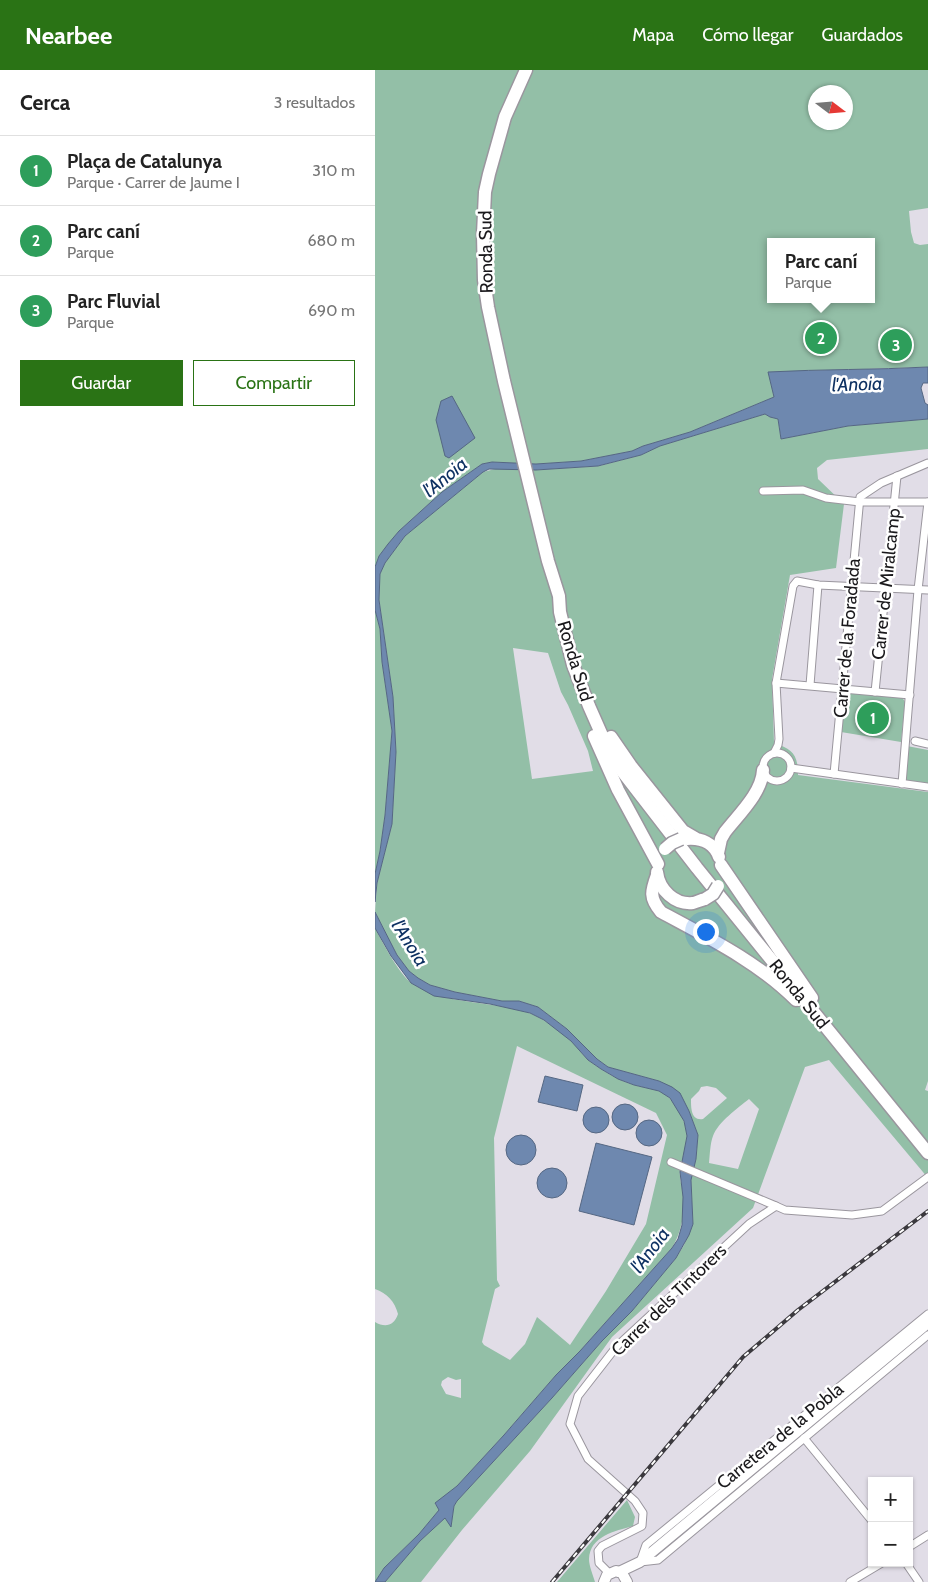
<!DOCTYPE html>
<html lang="es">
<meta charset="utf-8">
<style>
body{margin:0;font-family:Cabin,sans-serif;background:#f6f6f6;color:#222}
.controls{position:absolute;right:15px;bottom:15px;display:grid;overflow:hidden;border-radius:0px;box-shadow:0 1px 4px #0004}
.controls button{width:45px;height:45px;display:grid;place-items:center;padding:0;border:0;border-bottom:1px solid #e0e0e0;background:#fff;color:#222;font:25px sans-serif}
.compass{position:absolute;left:433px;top:15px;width:45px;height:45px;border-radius:50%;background:#fff;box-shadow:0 1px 4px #0004;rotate:106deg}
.you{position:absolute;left:330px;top:861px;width:18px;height:18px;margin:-12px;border:4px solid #fff;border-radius:50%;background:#1a73e8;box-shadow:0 0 0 8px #1a73e833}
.badge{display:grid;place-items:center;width:32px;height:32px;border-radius:50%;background:#2a7315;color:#fff;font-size:16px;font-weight:700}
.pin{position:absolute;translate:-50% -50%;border:2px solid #fff;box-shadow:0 1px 5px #0006}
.popup{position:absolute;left:392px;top:168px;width:108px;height:65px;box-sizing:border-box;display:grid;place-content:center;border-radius:0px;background:#fff;filter:drop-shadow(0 1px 4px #0005);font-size:16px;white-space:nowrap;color:#767676}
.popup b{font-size:19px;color:#222}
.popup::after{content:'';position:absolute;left:50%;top:100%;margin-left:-10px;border:10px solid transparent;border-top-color:#fff}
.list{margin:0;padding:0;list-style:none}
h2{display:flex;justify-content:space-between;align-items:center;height:65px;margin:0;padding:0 20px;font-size:21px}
h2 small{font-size:16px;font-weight:400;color:#767676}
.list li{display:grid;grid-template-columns:32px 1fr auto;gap:15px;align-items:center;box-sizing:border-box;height:70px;padding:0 20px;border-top:1px solid #e0e0e0}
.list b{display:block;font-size:19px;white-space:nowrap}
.list p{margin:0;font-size:16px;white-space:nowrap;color:#767676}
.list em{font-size:16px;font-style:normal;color:#767676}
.actions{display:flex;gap:10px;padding:15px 20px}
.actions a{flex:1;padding:11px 0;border:1px solid #2a7315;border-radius:0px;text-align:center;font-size:18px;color:#2a7315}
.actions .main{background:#2a7315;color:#fff}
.map{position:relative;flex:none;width:553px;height:1512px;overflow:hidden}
header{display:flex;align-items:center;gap:30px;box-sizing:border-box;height:70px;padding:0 25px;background:#2a7315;color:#fff}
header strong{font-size:24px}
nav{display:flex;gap:28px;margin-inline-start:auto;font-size:18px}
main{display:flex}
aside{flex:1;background:#fff}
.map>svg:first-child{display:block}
</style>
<header>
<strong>Nearbee</strong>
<nav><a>Mapa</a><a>Cómo llegar</a><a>Guardados</a></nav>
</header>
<main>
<aside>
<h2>Cerca<small>3 resultados</small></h2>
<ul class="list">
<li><span class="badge" style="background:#2e9e5b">1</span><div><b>Plaça de Catalunya</b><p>Parque · Carrer de Jaume I</p></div><em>310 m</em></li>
<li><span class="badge" style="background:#2e9e5b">2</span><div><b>Parc caní</b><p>Parque</p></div><em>680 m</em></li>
<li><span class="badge" style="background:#2e9e5b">3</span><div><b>Parc Fluvial</b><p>Parque</p></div><em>690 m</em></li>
</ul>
<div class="actions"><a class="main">Guardar</a><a>Compartir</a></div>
</aside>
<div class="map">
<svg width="553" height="1512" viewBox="0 0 553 1512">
<rect width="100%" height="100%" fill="#e1dde7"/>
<g fill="#93bfa7" fill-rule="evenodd">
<path d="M0,0h553v138l-19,3 2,21 3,11 6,2 8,-1v123l-159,5 5,25 -84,35 -47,14 -11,5 -51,10 -45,3 -44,-2 -10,2 -40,28 -43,39 -20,25 -4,11zM440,22h30v30h-30zM396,172h100v57h-100z"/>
<path d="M390,344l5,3 8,2 3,20 67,-13 80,-7v30l-101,11 -10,8 1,11 26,25 -8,64 -46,7 -18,104 2,64c19,6 24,12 24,32l130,17v289l-3,9 3,1v87l-99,-118 -24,7 -52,141 -141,129 -82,114 -68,79 -41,52h-36l35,-41 25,-23 6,8 3,-20 3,-5 95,-103 50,-57 30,-30 44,-53 8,-13 9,-21 -2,-45 5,-20 2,-24 -9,-24 -30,-30 -51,-14 -11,-8 -30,-30 -29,-22 -19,-6h-17l-47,-9 -25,-7 -12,-7 -9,-7 -12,-16 -22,-43 2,-29 15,-59 4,-72 -3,-55 -14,-97 1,-26 5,-11 20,-27 78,-64 16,-4 37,2 63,-4 42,-11 19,-9zM138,578l35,5 13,39 7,13 20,46 5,20 -61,8zM332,1016l9,2 11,10 -24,21c-12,2 -12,-11 -12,-20l8,-8 2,-4zM374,1029l10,10 -21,60 -29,-6c1,-9 1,-19 4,-27 5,-14 25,-28 36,-37z"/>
<path d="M0,540l5,19 2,33 10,69 -7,84 -5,36 -5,23z"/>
<path d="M470,623l57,4 3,5 -4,40 -60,-10z"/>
<path d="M532,676l21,4v34l-22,-2 -1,-5z"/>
<path d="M0,858c8,15 25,48 38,56 35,22 78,16 116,29 14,5 33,19 44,30 6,6 11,14 18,19 13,10 27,18 43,23 9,3 20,3 29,8 12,7 23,28 24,41 1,13 -6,25 -7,37 -1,7 2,15 3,23 2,19 -1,37 -11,54l-92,103 -24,24 -52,60 -47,51 -22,18 5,5 -21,25 -35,34 -9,14v-260c10,6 19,4 23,-8 -3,-12 -11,-21 -23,-25zM142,976l139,67 11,22 -21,89 -40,67 -36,54 -33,-28 -12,27 -15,16 -26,-15 -2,-3 13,-53 5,-3 -3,-6 -3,-142zM73,1307l8,3 5,-1v19l-15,-4 -5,-9 1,-4z"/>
<path d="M252,1430l8,17 -2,9c-18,5 -43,10 -44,33 0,7 4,16 6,23h-38z"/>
</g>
<g fill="#6e88af" stroke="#556783">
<path d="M553,297v16h-5l-2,5 4,15 3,2v14l-80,7 -67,13 -3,-20 -8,-2 -5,-3 -105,32 -19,9 -43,11 -62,4 -47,-1 -6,3 -78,64 -20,27 -5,11 -1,26 14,97 3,55 -4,72 -15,59 -2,19v-28l5,-23 5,-36 7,-84 -10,-69 -2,-33 -5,-19v-43l4,-11 9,-12 11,-13 43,-39 40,-28 10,-2 44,2 45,-3 51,-10 11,-5 47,-14 84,-35 -6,-25c54,-3 107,-2 160,-5z"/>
<path d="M77,326l23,42 -26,20 -4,-2 -9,-36 5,-19z"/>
<path d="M0,842l22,43 12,16 9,7 12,7 25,7 47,9h17l19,6 29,22 30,30 11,8 51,14 13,6 8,6 9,18 9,24 -2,24 -5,21 2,44 -4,11 -13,23 -44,53 -30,30 -50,57 -95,103 -3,5 -3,21 -6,-9 -25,23 -35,41h-10l9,-14 35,-34 20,-24 -4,-7 22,-17 47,-51 52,-60 24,-24 92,-103 6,-9 4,-14 1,-28 -3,-25 7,-36 -3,-15 -14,-23 -11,-7 -25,-6 -16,-6 -17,-10 -13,-9 -17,-19 -27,-21 -14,-7 -40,-9 -56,-8 -23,-13 -20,-27 -16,-28z"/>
<path d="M170,1006l38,9 -6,26 -39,-9z"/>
<circle cx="250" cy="1047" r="13"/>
<circle cx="221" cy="1050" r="13"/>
<circle cx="274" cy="1063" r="13"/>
<circle cx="146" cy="1080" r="15"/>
<path d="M221,1073l56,14 -18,68 -55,-14z"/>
<circle cx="177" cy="1113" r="15"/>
</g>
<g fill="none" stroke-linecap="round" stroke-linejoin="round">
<g stroke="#9a969e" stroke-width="9">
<g id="street">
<path d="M388,421l40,-1 23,8 34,4h68"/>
<path d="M401,613l134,12"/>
<path d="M435,615l8,-100"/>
<path d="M500,622l22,-216"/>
<path d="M540,671l13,3"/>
<circle cx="402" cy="697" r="14"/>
<path d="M399,683l4,-8 1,-6 -3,-56 17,-97 4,-5 21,4 110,5"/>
<path d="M416,698l137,19"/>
<path d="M459,704l26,-277 21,-14 47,-20"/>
<path d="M527,714l16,-194 10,-88"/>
<path d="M296,1092l105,44"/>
<path d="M553,1244l-282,231 -6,17 18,-2 270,-225"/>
<path d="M429,1368l68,83"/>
<path d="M534,1477l19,-12"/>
<path d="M531,1493l13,19"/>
<path d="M234,1503l-10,-10 -1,-12 4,-5 40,-20 1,-13 -8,-12 -47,-42 -18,-35 8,-28 39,-50 132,-122 27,-18 9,4 67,5 30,-4 46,-34"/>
<path d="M475,1512l32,-19"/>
</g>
</g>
<g stroke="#9a969e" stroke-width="12">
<g id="secondary">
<path d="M244,1502l21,-10 288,-239"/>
<path d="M229,1512l3,-7 9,-4 6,2 5,9"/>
</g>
</g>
<g stroke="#9a969e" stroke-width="15">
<g id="highway">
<path d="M151,0l-21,47 -16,57 -4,18 -2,42 1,46 4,27 16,74 44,180 11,35 1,16 13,53 16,41 15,34 18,31 75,97 231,285"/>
<path d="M219,666l24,54 40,74"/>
<path d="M236,667l20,29 52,65 12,7"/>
<path d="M312,769c14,-1 27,4 32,18"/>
<path d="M343,783l3,-14 4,-7c13,-17 37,-39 38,-62"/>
<path d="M346,795l91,133"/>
<path d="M282,802c2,18 18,33 36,31 4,-1 8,-3 12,-4"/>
<path d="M282,805c-6,16 -8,23 4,37 48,26 97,50 135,88"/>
</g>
</g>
<use href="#street" stroke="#fff" stroke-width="7"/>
<use href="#secondary" stroke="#fff" stroke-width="10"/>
<use href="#highway" stroke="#fff" stroke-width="12"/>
<g stroke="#3b393e" stroke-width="4">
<path id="rail" d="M177,1512l191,-225 55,-47 130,-99"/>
</g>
<use href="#rail" stroke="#fff" stroke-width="2" stroke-dasharray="5.5" stroke-linecap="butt"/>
<g stroke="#9a969e" stroke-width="15" stroke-linecap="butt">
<g id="highway-bridge">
<path d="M290,779l7,-6 9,-4"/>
<path d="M330,829l8,-5 5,-8"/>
</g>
</g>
<use href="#highway-bridge" stroke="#fff" stroke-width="12"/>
</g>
<g text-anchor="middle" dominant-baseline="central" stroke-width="5" stroke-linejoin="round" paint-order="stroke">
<g font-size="18" fill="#1a191c" stroke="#fff">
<text transform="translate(111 182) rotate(-91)">Ronda Sud</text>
<text transform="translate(511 514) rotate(-84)">Carrer de Miralcamp</text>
<text transform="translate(472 568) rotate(-85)">Carrer de la Foradada</text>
<text transform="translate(200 591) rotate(73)">Ronda Sud</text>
<text transform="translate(424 924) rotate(51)">Ronda Sud</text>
<text transform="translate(294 1230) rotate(-44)">Carrer dels Tintorers</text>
<text transform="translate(405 1366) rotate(-39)">Carretera de la Pobla</text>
</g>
<g font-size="19" font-style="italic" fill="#0e3162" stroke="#fff">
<text transform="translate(482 314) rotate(-2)">l'Anoia</text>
<text transform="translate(70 407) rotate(-39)">l'Anoia</text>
<text transform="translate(35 873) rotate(58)">l'Anoia</text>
<text transform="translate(275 1180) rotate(-53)">l'Anoia</text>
</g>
</g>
</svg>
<div class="controls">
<button>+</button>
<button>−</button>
</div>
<svg class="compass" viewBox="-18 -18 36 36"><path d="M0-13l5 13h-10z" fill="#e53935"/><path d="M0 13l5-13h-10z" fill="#767676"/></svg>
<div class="you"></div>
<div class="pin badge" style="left:498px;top:648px;background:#2e9e5b">1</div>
<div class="pin badge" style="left:446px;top:268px;background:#2e9e5b">2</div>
<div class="popup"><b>Parc caní</b>Parque</div>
<div class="pin badge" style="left:521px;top:275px;background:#2e9e5b">3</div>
</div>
</main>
